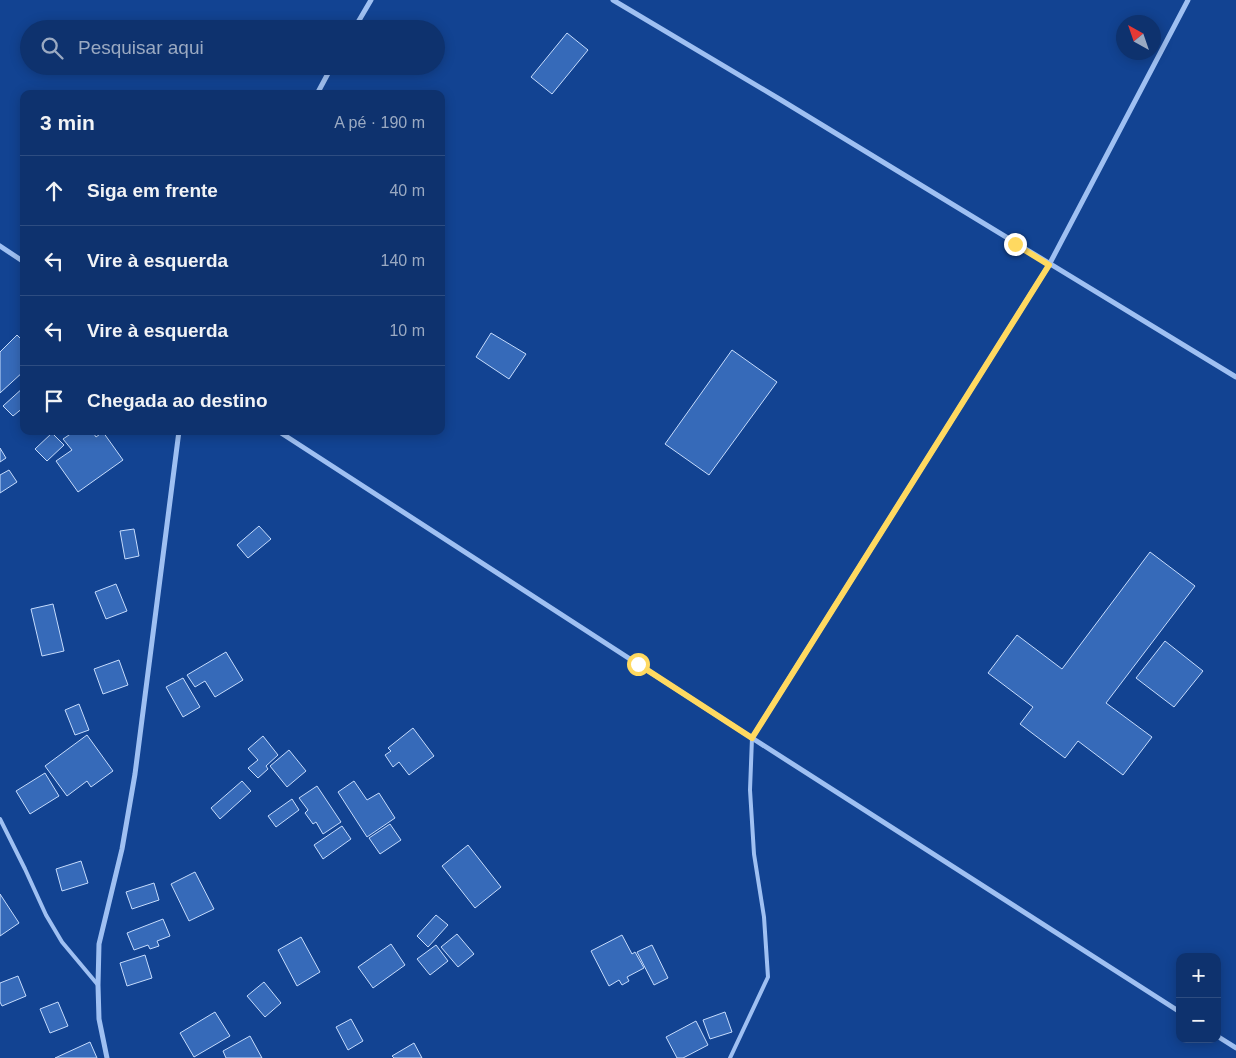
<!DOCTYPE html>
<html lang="pt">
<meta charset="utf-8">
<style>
body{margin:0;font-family:Arial,sans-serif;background:#1c3e76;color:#f1f3f6}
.controls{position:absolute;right:15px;bottom:15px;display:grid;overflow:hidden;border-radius:10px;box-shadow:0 2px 12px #0003}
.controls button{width:45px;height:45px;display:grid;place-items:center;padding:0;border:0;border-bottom:1px solid #2e4d81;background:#0e326e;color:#f1f3f6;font:25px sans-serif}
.compass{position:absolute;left:1116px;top:15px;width:45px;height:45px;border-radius:50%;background:#0e326e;box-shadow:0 2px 12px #0003;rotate:320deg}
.stop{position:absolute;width:15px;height:15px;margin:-11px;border:4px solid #ffd960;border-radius:50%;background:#fff}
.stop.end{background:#ffd960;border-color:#fff;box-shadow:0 1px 5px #0008}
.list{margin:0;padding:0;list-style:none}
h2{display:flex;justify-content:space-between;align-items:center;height:65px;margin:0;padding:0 20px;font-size:21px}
h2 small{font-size:16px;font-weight:400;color:#9baac2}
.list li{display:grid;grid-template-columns:32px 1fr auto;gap:15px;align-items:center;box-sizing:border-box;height:70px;padding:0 20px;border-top:1px solid #2e4d81}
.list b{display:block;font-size:19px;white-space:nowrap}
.list em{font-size:16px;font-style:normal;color:#9baac2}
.icon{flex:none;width:28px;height:28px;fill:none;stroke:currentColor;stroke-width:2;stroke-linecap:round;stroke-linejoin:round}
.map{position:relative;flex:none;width:1236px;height:1058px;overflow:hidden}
.search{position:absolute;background:#0e326e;box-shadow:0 2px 12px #0003;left:20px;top:20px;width:425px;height:55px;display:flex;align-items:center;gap:12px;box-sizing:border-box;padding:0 18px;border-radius:28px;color:#9baac2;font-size:19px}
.panel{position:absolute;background:#0e326e;box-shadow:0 2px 12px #0003;left:20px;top:90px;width:425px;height:345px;border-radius:10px}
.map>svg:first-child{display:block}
</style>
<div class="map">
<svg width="1236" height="1058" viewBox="0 0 1236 1058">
<rect width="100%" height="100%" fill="#124392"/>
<g fill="#366ab9" stroke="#c6dcfd">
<path d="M567,33l21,17 -36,44 -21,-17z"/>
<path d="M491,333l35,21 -17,25 -33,-22z"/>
<path d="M17,335l7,7v29l-24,22v-41z"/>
<path d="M732,350l45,32 -68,93 -44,-31z"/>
<path d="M24,387v20l-11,9 -10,-10z"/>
<path d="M75,431h6l2,3 5,-3h4l4,6 7,-5 20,28 -45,32 -22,-31 16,-11 -9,-11z"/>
<path d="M52,433l12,12 -17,16 -12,-12z"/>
<path d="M0,448l6,10 -6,4z"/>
<path d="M9,470l8,12 -17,11v-18z"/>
<path d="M259,526l12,13 -23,19 -11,-13z"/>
<path d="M134,529l5,27 -14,3 -5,-28z"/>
<path d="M1150,552l45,34 -89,117 46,34 -29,38 -45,-34 -13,17 -45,-34 13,-17 -45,-34 29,-38 45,34z"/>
<path d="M116,584l11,27 -21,8 -11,-27z"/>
<path d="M53,604l11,47 -22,5 -11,-47z"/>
<path d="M1165,641l38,30 -29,36 -38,-29z"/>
<path d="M226,652l17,28 -28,17 -10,-16 -10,6 -8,-12z"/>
<path d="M119,660l9,25 -25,9 -9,-25z"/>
<path d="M183,678l17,29 -17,10 -17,-30z"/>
<path d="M79,704l10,26 -14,5 -10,-25z"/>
<path d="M413,728l21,28 -25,19 -10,-13 -6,5 -8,-12 6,-4 -3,-3z"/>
<path d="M87,735l26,36 -22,16 -4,-6 -20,15 -22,-30z"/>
<path d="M263,736l15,19 -12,11 2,3 -10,9 -10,-10 10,-8 -10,-11z"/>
<path d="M289,750l17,21 -19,16 -17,-21z"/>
<path d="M45,773l14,23 -29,18 -14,-23z"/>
<path d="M242,781l9,10 -31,28 -9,-11z"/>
<path d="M354,781l13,19 12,-7 16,25 -28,19 -29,-45z"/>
<path d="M317,786l24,36 -18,12 -7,-12 -3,2 -8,-11 3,-3 -9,-12z"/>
<path d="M292,799l7,11 -23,17 -8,-11z"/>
<path d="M390,824l11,16 -21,14 -11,-16z"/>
<path d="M342,826l9,13 -28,20 -9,-14z"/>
<path d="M468,845l33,42 -26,21 -33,-42z"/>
<path d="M81,861l7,22 -26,8 -6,-22z"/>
<path d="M195,872l19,37 -25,12 -18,-37z"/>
<path d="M154,883l5,17 -27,9 -6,-17z"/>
<path d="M0,894l19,29 -19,13z"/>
<path d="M436,915l12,10 -20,22 -11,-11z"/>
<path d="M163,919l7,17 -13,5 2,5 -9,3 -2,-4 -14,5 -7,-17z"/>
<path d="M457,934l17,20 -16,13 -17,-20z"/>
<path d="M622,935l10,19 3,-2 9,16 -17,9 2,4 -7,4 -3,-5 -10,6 -18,-35z"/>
<path d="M301,937l19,35 -23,14 -19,-36z"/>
<path d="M391,944l14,21 -32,23 -15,-21z"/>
<path d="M436,945l12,16 -18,14 -13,-16z"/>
<path d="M652,945l16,33 -14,7 -17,-33z"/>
<path d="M145,955l7,23 -25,8 -7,-23z"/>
<path d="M18,976l8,20 -24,10 -2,-4v-19z"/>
<path d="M264,982l17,21 -16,14 -18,-21z"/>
<path d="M58,1002l10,24 -18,7 -10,-24z"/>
<path d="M215,1012l15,24 -36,21 -14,-24z"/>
<path d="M725,1012l7,20 -22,7 -7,-19z"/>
<path d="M351,1019l12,22 -15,9 -12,-23z"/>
<path d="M696,1021l12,24 -25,13h-6l-11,-21z"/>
<path d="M250,1036l12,22h-36l-3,-7z"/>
<path d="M90,1042l7,16h-42z"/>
<path d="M414,1043l8,15h-28l-2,-2z"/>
</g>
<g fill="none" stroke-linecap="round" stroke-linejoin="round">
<g stroke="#9fc0f2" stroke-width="4">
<path d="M0,819l25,50 21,46 16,27 36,43"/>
<path d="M730,1058l38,-81 -4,-60 -10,-63 -4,-64 2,-52"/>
</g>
<g stroke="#9fc0f2" stroke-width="5">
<path d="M613,0l168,100 455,277"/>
<path d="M354,29l17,-29"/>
<path d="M317,94l15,-28"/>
<path d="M0,246l24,16"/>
<path d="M278,431l474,307 428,274"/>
<path d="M752,738l297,-473 139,-265"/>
<path d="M1217,1036l19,12"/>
<path d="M107,1058l-8,-39 -1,-34 1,-41 23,-95 13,-75 44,-343"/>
</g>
</g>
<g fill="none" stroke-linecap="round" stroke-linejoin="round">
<path stroke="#ffd960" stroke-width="6" d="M638,664l114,74 297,-473 -34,-21"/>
</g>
</svg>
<div class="controls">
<button>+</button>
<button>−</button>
</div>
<svg class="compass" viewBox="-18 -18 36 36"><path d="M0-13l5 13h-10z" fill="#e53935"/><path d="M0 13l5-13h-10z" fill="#9baac2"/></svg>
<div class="stop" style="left:638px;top:664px"></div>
<div class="stop end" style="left:1015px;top:244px"></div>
<div class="search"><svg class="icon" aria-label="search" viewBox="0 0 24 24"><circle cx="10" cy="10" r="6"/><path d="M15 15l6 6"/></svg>Pesquisar aqui</div>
<section class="panel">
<h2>3 min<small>A pé · 190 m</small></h2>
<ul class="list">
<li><svg class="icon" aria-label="ahead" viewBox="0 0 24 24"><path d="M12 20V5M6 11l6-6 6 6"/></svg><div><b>Siga em frente</b></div><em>40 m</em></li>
<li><svg class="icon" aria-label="left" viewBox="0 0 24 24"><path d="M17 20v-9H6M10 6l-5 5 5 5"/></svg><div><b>Vire à esquerda</b></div><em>140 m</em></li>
<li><svg class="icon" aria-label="left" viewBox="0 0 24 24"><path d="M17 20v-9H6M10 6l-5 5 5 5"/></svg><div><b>Vire à esquerda</b></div><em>10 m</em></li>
<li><svg class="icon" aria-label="arrive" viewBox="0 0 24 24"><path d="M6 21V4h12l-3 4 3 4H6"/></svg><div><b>Chegada ao destino</b></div></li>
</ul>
</section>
</div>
